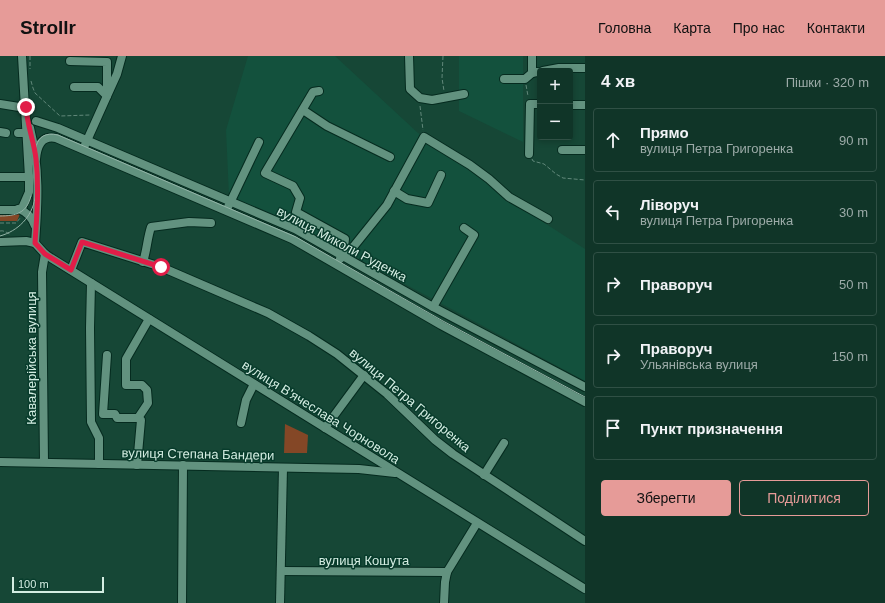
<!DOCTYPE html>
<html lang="uk">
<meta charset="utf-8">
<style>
body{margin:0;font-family:Helvetica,sans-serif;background:#193d30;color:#f1f3f6}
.controls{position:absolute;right:12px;top:12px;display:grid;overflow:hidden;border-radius:4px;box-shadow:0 2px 6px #0003}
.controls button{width:36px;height:36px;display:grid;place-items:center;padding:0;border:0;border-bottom:1px solid #305045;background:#103528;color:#f1f3f6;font:20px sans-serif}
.scale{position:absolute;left:12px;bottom:10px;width:92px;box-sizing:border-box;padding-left:4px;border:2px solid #d4ede2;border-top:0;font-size:11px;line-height:14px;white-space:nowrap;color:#d4ede2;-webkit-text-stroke:3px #083c2c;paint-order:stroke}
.stop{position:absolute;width:12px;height:12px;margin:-9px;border:3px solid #e11d48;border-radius:50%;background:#fff}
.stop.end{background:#e11d48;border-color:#fff;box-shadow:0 1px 4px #0008}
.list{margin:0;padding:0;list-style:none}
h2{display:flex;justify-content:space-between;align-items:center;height:52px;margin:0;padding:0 16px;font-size:17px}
h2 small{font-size:13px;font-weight:400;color:#9caba8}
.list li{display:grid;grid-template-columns:26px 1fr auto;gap:12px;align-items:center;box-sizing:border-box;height:64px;margin:0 8px 8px;padding:0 8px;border:1px solid #305045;border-radius:4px}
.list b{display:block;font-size:15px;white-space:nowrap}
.list p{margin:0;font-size:13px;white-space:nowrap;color:#9caba8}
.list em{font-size:13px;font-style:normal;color:#9caba8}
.actions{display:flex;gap:8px;padding:12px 16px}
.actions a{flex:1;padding:9px 0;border:1px solid #e69b98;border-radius:4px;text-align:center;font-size:14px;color:#e69b98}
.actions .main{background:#e69b98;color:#111}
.icon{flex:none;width:22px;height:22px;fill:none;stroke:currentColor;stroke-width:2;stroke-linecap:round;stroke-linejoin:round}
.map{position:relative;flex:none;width:585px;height:547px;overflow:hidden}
header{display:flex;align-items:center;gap:24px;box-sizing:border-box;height:56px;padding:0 20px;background:#e69b98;color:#111}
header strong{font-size:19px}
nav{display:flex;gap:22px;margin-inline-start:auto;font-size:14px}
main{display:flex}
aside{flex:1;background:#103528}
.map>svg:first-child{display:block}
</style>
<header>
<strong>Strollr</strong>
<nav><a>Головна</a><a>Карта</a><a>Про нас</a><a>Контакти</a></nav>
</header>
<main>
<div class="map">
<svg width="585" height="547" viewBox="0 0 585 547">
<rect width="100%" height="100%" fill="#164736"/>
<g fill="#13513d">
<path d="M248,0h87l83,77 71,46 26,25 70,45v132l-247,-133 -109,-52 -3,-66z"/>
<path d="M459,0h64v86l-64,-31z"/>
</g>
<g fill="#844726">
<path d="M0,158h20l-3,7h-17z"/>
<path d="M285,368l23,11 -1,18h-23z"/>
</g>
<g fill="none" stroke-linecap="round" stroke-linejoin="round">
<g stroke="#052b1f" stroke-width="10">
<g id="minor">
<path d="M409,0l1,33 10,9 12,2 32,-6"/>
<path d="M532,0v17l5,-1"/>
<path d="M70,5l37,1v34l-22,49"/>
<path d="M543,15l16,-3h26"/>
<path d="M504,23h21l7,-6"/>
<path d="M74,31h24l9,9 10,-22 5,-18"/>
<path d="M319,35l-6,1 -48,81 28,13 7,12 -4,14 49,27 -2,17"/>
<path d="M0,48l19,3h7l2,3"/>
<path d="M570,49h15"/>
<path d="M303,54l24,16 63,31"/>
<path d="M36,65l22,7 237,101 138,78 152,80"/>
<path d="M30,72c10,40 8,75 5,115"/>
<path d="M0,76l6,1"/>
<path d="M18,77h9"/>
<path d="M562,94h23"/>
<path d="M529,98l1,-50h10"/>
<path d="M36,103c1,-12 5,-24 20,-21l236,101 149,86 144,77"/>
<path d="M0,121h29"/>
<path d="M394,135l13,8 21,4 13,-28"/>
<path d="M228,151l31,-65"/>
<path d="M19,153c8,3 13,8 16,17"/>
<path d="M0,154h15l7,-2 7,-16v-15l-7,-121"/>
<path d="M0,186l26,-1 9,2 10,11 6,4 534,331"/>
<path d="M340,203l14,-13 33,-41 37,-68 46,28 19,14 20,18 39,22"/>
<path d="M143,206c4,-12 4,-23 8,-35l38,-5 22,1"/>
<path d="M71,214l11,-28 79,25 107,46 41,23 28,18 50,40 48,46 18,14 132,87"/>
<path d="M91,227l-1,45 1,94 8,16v26"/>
<path d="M433,251l41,-72 -10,-7"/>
<path d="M107,299l-4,59h12l2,4h21l3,2 -4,45"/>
<path d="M138,362l10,-15 -1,-13 -5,-5h-16v-26l23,-40"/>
<path d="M241,367l5,-23 8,-16"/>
<path d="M325,372l39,-53"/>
<path d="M0,406l359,7 36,4"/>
<path d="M44,406l-2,-190 3,-18"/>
<path d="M484,419l20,-32"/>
<path d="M281,515l166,1"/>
<path d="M182,547l1,-138"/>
<path d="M280,547l3,-135"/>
<path d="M444,547l1,-21 2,-10 30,-49"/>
</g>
</g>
<g stroke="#61887a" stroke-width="1" stroke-dasharray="4 2" stroke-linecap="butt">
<path d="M30,0v13"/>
<path d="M443,0l-1,22 2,13"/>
<path d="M31,25l2,7 2,5 25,23 30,-1"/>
<path d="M526,29l2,11"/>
<path d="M420,50l3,24"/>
<path d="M532,103l1,2 11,3 12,10 7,4 22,2"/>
<path d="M0,167h16l5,-6"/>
<path d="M0,175c4,-1 7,2 10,3"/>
</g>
<use href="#minor" stroke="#62927f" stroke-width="8"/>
<g stroke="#93b4a7" stroke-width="1">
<path d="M0,160c16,0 27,-3 31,-20"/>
<path d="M0,180c18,-5 32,-19 35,-38 1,-8 0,-17 0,-25 -1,-17 -3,-44 23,-38l238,102 147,84 142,76"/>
</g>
</g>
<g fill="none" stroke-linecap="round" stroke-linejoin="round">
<path stroke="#e11d48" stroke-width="5" d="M26,51c1,18 8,34 10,52 3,28 1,56 -1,84l10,11 26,16 11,-28 79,25"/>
</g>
<g text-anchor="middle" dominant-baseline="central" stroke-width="3" stroke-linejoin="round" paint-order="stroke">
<g font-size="13" fill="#d4ede2" stroke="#083c2c">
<text transform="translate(342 188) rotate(28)">вулиця Миколи Руденка</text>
<text transform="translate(31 302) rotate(-90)">Кавалерійська вулиця</text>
<text transform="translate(410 344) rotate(40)">вулиця Петра Григоренка</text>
<text transform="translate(321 356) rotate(32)">вулиця В'ячеслава Чорновола</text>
<text transform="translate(198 398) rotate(1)">вулиця Степана Бандери</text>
<text x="364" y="504">вулиця Кошута</text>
</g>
</g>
</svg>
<div class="controls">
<button>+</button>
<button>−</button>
</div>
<div class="scale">100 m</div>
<div class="stop" style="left:161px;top:211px"></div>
<div class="stop end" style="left:26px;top:51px"></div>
</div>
<aside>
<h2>4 хв<small>Пішки · 320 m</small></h2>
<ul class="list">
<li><svg class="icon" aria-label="ahead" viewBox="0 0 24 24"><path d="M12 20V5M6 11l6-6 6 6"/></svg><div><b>Прямо</b><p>вулиця Петра Григоренка</p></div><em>90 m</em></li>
<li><svg class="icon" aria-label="left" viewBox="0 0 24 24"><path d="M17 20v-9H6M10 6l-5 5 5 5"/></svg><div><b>Ліворуч</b><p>вулиця Петра Григоренка</p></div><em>30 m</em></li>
<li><svg class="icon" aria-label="right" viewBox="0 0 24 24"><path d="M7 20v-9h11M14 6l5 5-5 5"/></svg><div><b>Праворуч</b></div><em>50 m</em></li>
<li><svg class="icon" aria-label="right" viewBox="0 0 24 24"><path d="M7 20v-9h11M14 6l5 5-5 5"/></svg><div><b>Праворуч</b><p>Ульянівська вулиця</p></div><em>150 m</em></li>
<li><svg class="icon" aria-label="arrive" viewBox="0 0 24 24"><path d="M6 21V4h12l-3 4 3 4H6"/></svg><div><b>Пункт призначення</b></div></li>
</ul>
<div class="actions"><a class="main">Зберегти</a><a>Поділитися</a></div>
</aside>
</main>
